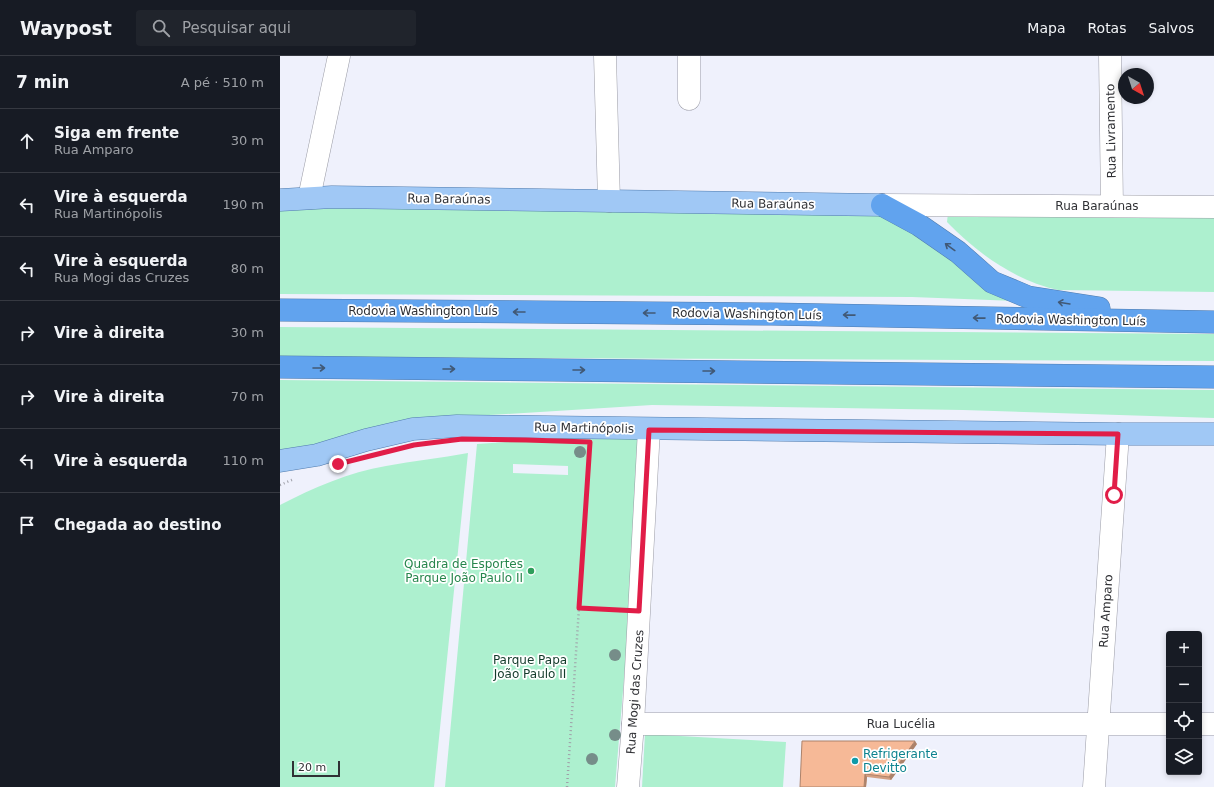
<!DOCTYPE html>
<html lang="pt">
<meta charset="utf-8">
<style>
body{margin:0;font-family:"DejaVu Sans",sans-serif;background:#20242c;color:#f1f3f6}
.controls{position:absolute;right:12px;bottom:12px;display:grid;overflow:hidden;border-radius:4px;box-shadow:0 2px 6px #0003}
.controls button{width:36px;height:36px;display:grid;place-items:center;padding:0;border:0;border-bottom:1px solid #363941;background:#171b24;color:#f1f3f6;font:20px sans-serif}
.compass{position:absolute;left:838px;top:12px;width:36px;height:36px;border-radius:50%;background:#171b24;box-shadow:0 2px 6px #0003;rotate:141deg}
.scale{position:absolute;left:12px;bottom:10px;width:48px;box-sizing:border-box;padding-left:4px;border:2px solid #303135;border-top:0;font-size:11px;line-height:14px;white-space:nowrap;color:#303135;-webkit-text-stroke:3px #fff;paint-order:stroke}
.stop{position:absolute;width:12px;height:12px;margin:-9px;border:3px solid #e11d48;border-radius:50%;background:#fff}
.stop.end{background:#e11d48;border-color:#fff;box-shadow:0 1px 4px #0008}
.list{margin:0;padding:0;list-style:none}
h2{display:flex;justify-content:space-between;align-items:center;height:52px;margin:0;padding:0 16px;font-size:17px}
h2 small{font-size:13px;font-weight:400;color:#9ea1a6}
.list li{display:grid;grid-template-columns:26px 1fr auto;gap:12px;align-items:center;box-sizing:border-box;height:64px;padding:0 16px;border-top:1px solid #363941}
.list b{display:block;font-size:15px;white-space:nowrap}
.list p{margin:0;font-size:13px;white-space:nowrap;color:#9ea1a6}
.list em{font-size:13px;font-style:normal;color:#9ea1a6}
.icon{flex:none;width:22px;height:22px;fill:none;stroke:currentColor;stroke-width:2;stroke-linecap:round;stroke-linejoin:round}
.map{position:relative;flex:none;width:934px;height:731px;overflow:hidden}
header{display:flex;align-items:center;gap:24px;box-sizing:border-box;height:56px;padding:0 20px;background:#171b24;border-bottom:1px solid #363941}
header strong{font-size:19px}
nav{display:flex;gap:22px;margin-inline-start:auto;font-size:14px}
.search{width:280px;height:36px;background:#20242c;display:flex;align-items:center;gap:10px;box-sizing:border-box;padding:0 14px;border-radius:4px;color:#9ea1a6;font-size:15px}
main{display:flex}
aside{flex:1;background:#171b24}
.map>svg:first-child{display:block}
</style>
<header>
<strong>Waypost</strong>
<div class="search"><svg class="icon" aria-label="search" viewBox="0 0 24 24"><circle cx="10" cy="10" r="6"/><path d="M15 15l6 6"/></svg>Pesquisar aqui</div>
<nav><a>Mapa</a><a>Rotas</a><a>Salvos</a></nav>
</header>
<main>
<aside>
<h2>7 min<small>A pé · 510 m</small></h2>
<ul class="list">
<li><svg class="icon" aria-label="ahead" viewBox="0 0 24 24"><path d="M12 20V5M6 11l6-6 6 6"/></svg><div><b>Siga em frente</b><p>Rua Amparo</p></div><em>30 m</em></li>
<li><svg class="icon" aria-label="left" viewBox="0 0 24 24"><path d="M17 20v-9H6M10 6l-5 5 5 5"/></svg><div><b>Vire à esquerda</b><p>Rua Martinópolis</p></div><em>190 m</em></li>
<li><svg class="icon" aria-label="left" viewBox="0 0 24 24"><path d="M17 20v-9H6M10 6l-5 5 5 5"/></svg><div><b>Vire à esquerda</b><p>Rua Mogi das Cruzes</p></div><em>80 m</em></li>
<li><svg class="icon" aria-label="right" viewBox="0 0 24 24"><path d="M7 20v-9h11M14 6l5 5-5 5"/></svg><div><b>Vire à direita</b></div><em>30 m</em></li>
<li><svg class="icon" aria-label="right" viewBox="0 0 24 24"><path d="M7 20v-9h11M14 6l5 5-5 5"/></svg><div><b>Vire à direita</b></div><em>70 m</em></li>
<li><svg class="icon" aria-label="left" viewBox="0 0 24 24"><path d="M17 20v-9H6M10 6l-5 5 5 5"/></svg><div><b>Vire à esquerda</b></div><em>110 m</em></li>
<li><svg class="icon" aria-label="arrive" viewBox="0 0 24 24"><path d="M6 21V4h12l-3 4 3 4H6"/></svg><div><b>Chegada ao destino</b></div></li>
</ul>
</aside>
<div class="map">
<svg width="934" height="731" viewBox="0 0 934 731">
<rect width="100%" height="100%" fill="#eff1fc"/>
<g fill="#adf0cf" fill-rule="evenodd">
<path d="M0,148l605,11 131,86 -104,-4 -632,-3z"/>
<path d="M668,157l266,2v77l-156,-2c-44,-10 -81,-37 -111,-68z"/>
<path d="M0,271l934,7v27l-934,-4z"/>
<path d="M0,324l934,10v28l-251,-8 -311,-5 -162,10 -73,5 -137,36z"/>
<path d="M351,377l10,10 2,7 -28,337h-170l32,-343zM233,408l55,2v9l-55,-2z"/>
<path d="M188,397l-34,334h-154v-282c33,-17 69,-33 106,-39 27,-5 55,-8 82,-13z"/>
<path d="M365,678l141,8 -3,45h-141z"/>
</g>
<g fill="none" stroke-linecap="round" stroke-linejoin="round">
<g stroke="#9b9ca6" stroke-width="23">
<g id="minor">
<path d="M325,0l4,145"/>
<path d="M409,0v43"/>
<path d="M830,0l2,150"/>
<path d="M29,142l30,-142"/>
<path d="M602,149l332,2"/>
<path d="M353,668h536"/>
<path d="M919,668h15"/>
<path d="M348,731l5,-63 16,-295"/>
<path d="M814,731l24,-353"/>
</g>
</g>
<g stroke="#507bad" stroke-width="23">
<g id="major">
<path d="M0,144l52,-3 550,8"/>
<path d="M0,405l37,-6 49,-15 47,-11 44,-3 661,8h96"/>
</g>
</g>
<g stroke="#507bad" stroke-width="23">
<g id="highway">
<path d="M602,149l37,20 39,27 34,30 36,15 71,11"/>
<path d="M0,254l491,4 443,8"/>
<path d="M0,311l934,10"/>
</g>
</g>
<g stroke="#9fa0a8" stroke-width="2.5" stroke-dasharray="1 3" stroke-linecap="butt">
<path d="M0,429l14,-6"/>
<path d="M299,552l11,-162"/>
<path d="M287,731l12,-179 42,3"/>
</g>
<use href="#minor" stroke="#fff" stroke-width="22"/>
<use href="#major" stroke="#a0c8f5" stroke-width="22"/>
<use href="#highway" stroke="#61a3ee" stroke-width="22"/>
</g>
<g fill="#768d89">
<circle cx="300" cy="396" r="6"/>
<circle cx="335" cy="599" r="6"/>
<circle cx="335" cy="679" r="6"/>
<circle cx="312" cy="703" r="6"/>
</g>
<path fill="#d49f82" d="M637,688l-26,36 -24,-3 -1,10h-66z"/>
<g fill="#ac826a">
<path d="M635,685l2,3 -26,36 -2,-3z"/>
<path d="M585,718l2,3 -1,10h-2z"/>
</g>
<path fill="#f6b997" stroke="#ac826a" d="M522,685h113l-26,36 -24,-3 -1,13h-64z"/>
<defs><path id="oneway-shaft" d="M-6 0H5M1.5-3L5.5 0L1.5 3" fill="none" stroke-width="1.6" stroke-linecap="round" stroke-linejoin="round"/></defs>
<g stroke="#415976">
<use href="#oneway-shaft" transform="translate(670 191) rotate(-144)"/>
<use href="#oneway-shaft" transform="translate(784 247) rotate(-171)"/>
<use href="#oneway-shaft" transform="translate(239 256) rotate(-180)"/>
<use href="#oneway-shaft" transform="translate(369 257) rotate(-180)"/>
<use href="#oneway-shaft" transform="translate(569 259) rotate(-179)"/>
<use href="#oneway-shaft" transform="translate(699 262) rotate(-179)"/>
<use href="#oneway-shaft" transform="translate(39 312)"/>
<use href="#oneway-shaft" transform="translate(169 313)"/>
<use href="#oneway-shaft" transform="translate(299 314)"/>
<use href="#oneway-shaft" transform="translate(429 315)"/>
</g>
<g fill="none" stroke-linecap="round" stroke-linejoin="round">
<path stroke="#e11d48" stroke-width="5" d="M58,408l76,-19 48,-6 64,1 64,2 -11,166 60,3 10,-181 469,4 -4,61"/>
</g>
<circle fill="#2e9e5b" stroke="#fff" stroke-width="1.5" cx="251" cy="515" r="4"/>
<circle fill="#0f9aa8" stroke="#fff" stroke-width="1.5" cx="575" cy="705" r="4"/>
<g text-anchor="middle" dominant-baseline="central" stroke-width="3.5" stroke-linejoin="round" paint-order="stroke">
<g font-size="12" fill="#303135" stroke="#fff">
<text transform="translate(831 75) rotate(-91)">Rua Livramento</text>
<text transform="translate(169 143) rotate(1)">Rua Baraúnas</text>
<text transform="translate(493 148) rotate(1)">Rua Baraúnas</text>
<text x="817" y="150">Rua Baraúnas</text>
<text x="143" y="255">Rodovia Washington Luís</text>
<text transform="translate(467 258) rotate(1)">Rodovia Washington Luís</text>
<text transform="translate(791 264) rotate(1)">Rodovia Washington Luís</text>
<text transform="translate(304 372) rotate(1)">Rua Martinópolis</text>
<text transform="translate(826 555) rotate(-86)">Rua Amparo</text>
<text transform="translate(355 636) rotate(-86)">Rua Mogi das Cruzes</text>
<text x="621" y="668">Rua Lucélia</text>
</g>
<g font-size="12" fill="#27864d" stroke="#fff" text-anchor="end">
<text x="243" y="508">Quadra de Esportes<tspan x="243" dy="14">Parque João Paulo II</tspan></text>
</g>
<g font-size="12" fill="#133b2b" stroke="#fff">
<text x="250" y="604">Parque Papa<tspan x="250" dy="14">João Paulo II</tspan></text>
</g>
<g font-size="12" fill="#0d838f" stroke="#fff" text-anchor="start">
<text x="583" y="698">Refrigerante<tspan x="583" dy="14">Devitto</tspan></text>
</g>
</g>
</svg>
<div class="controls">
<button>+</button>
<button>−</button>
<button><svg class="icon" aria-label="locate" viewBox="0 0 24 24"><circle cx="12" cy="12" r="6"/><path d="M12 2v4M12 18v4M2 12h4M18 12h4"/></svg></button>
<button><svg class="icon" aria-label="layers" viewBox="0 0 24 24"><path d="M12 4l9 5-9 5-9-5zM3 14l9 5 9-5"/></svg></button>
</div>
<svg class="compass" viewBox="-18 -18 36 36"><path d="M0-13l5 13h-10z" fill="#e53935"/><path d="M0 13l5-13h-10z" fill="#9ea1a6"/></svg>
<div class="scale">20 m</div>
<div class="stop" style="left:834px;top:439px"></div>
<div class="stop end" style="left:58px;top:408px"></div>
</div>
</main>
